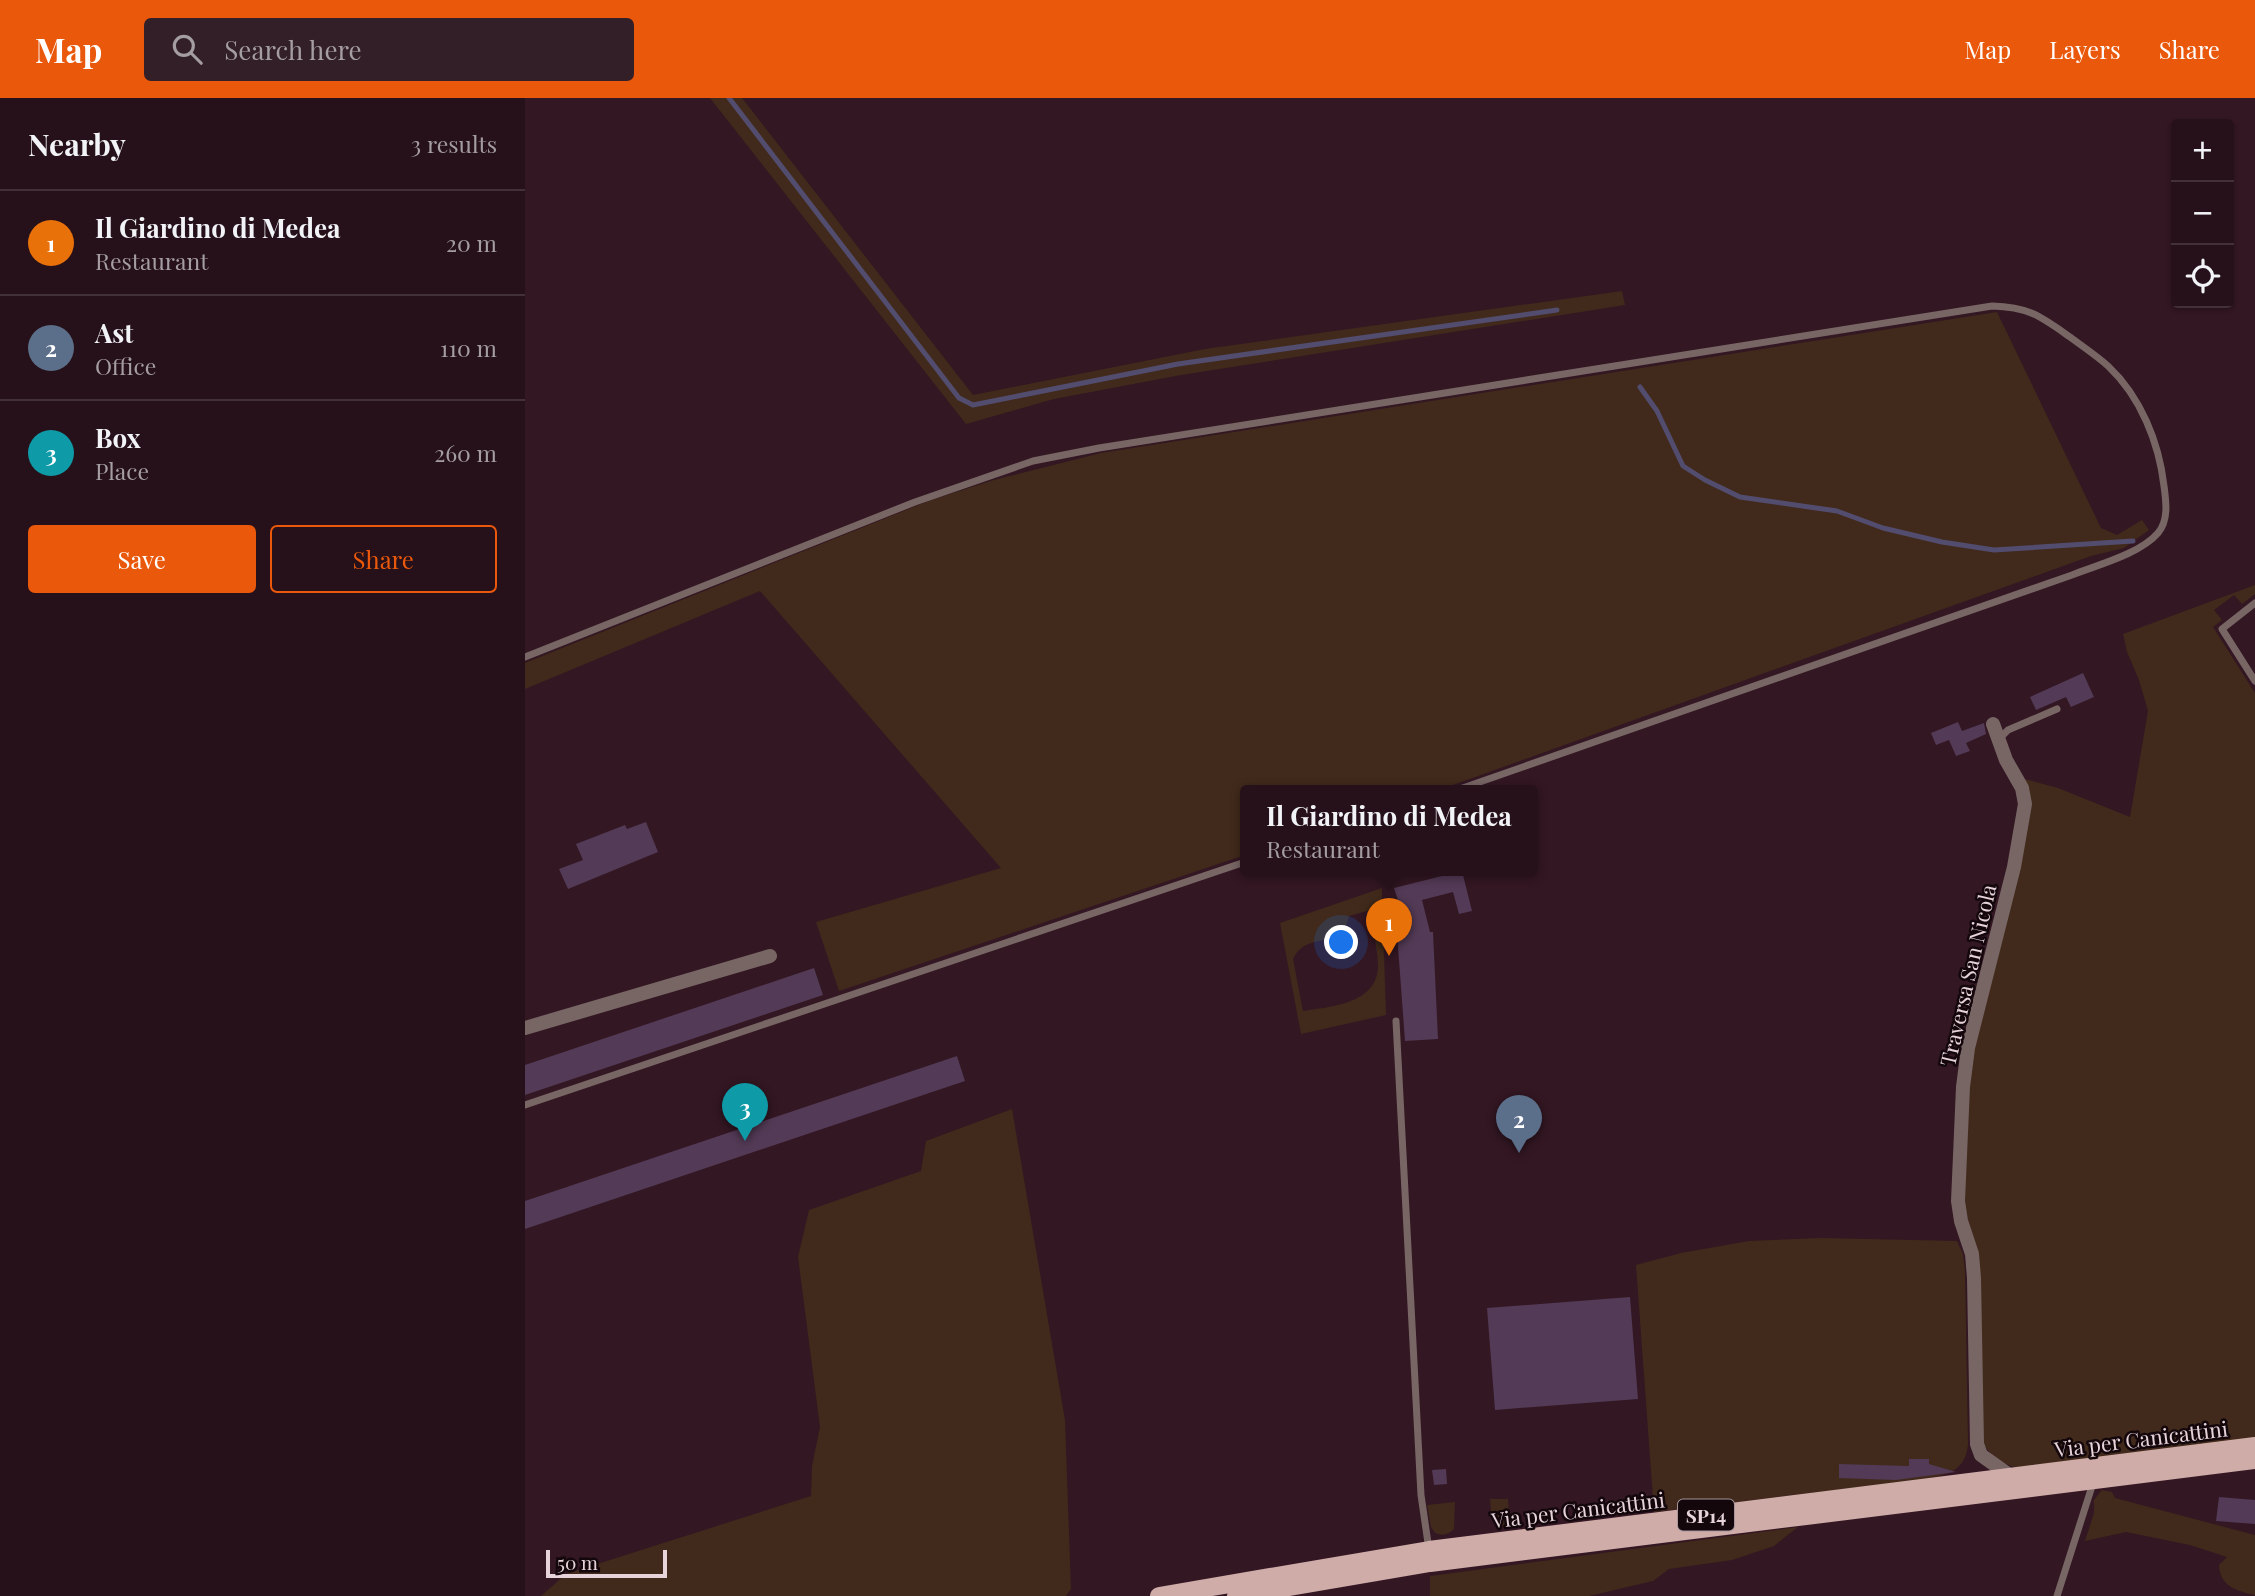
<!DOCTYPE html>
<meta charset="utf-8">
<style>
body{margin:0;font-family:"Playfair Display",serif;background:#321f27;color:#f1f3f6}
.controls{position:absolute;right:21px;top:21px;display:grid;overflow:hidden;border-radius:7px;box-shadow:0 2px 5px #0004}
.controls button{width:63px;height:63px;display:grid;place-items:center;padding:0;border:0;border-bottom:2px solid #423139;background:#26111a;color:#f1f3f6;font:35px sans-serif}
.scale{position:absolute;left:21px;bottom:18px;width:121px;box-sizing:border-box;padding-left:7px;border:4px solid #e7d3da;border-top:0;font-size:19px;line-height:24px;white-space:nowrap;color:#e7d3da;-webkit-text-stroke:5px #13070c;paint-order:stroke}
.you{position:absolute;left:817px;top:845px;width:24px;height:24px;margin:-18px;border:5px solid #fff;border-radius:50%;background:#1a73e8;box-shadow:0 0 0 10px #1a73e833}
.badge{display:grid;place-items:center;width:46px;height:46px;border-radius:50%;background:#ea580c;color:#fff;font-size:23px;font-weight:700}
.pin{position:absolute;translate:-50% -58px;filter:drop-shadow(0 2px 4px #0008)}
.pin::after{content:'';position:absolute;top:37px;width:24px;height:21px;background:inherit;clip-path:polygon(0 0,100% 0,50% 100%)}
.popup{position:absolute;left:715px;top:687px;width:298px;height:91px;box-sizing:border-box;display:grid;place-content:center;border-radius:7px;background:#26111a;filter:drop-shadow(0 2px 5px #0005);font-size:23px;white-space:nowrap;color:#a49da2}
.popup b{font-size:26px;color:#f1f3f6}
.popup::after{content:'';position:absolute;left:50%;top:100%;margin-left:-14px;border:14px solid transparent;border-top-color:#26111a}
.list{margin:0;padding:0;list-style:none}
h2{display:flex;justify-content:space-between;align-items:center;height:91px;margin:0;padding:0 28px;font-size:30px}
h2 small{font-size:23px;font-weight:400;color:#a49da2}
.list li{display:grid;grid-template-columns:46px 1fr auto;gap:21px;align-items:center;box-sizing:border-box;height:105px;padding:0 28px;border-top:2px solid #423139}
.list b{display:block;font-size:26px;white-space:nowrap}
.list p{margin:0;font-size:23px;white-space:nowrap;color:#a49da2}
.list em{font-size:23px;font-style:normal;color:#a49da2}
.actions{display:flex;gap:14px;padding:21px 28px}
.actions a{flex:1;padding:16px 0;border:2px solid #ea580c;border-radius:7px;text-align:center;font-size:24px;color:#ea580c}
.actions .main{background:#ea580c;color:#fff}
.icon{flex:none;width:38px;height:38px;fill:none;stroke:currentColor;stroke-width:2;stroke-linecap:round;stroke-linejoin:round}
.map{position:relative;flex:none;width:1730px;height:1498px;overflow:hidden}
header{display:flex;align-items:center;gap:42px;box-sizing:border-box;height:98px;padding:0 35px;background:#ea580c;color:#fff}
header strong{font-size:33px}
nav{display:flex;gap:38px;margin-inline-start:auto;font-size:24px}
.search{width:490px;height:63px;background:#321f27;display:flex;align-items:center;gap:18px;box-sizing:border-box;padding:0 24px;border-radius:7px;color:#a49da2;font-size:26px}
main{display:flex}
aside{flex:1;background:#26111a}
.map>svg:first-child{display:block}
</style>
<header>
<strong>Map</strong>
<div class="search"><svg class="icon" aria-label="search" viewBox="0 0 24 24"><circle cx="10" cy="10" r="6"/><path d="M15 15l6 6"/></svg>Search here</div>
<nav><a>Map</a><a>Layers</a><a>Share</a></nav>
</header>
<main>
<aside>
<h2>Nearby<small>3 results</small></h2>
<ul class="list">
<li><span class="badge" style="background:#e8710a">1</span><div><b>Il Giardino di Medea</b><p>Restaurant</p></div><em>20 m</em></li>
<li><span class="badge" style="background:#5c6f8a">2</span><div><b>Ast</b><p>Office</p></div><em>110 m</em></li>
<li><span class="badge" style="background:#0f9aa8">3</span><div><b>Box</b><p>Place</p></div><em>260 m</em></li>
</ul>
<div class="actions"><a class="main">Save</a><a>Share</a></div>
</aside>
<div class="map">
<svg width="1730" height="1498" viewBox="0 0 1730 1498">
<rect width="100%" height="100%" fill="#331723"/>
<g fill="#412a1b">
<path d="M185,0h32l231,297 232,-46 417,-58 3,14 -444,70 -127,24 -88,25z"/>
<path d="M1472,214l104,216 16,7 25,-15 7,10 -25,18 -33,8 -652,234h-194v65l-406,136 -23,-69 185,-54 -241,-277 -235,98v-26l406,-163 63,-20 107,-27z"/>
<path d="M1730,487v9l-13,10 -8,-9 -20,15 8,10 -9,7 42,66v746l-238,29c-17,-5 -29,-14 -37,-30l-16,-225 1,-76 8,-83 55,-267 -3,-8 33,9 72,29 18,-106 -9,-31 -12,-28 -4,-18z"/>
<path d="M857,790v19l-33,9 -6,23c-18,1 -41,0 -50,20l10,52c26,-4 74,-7 75,-44 0,-14 -4,-30 -5,-45l10,-1 3,94 -85,19 -21,-111z"/>
<path d="M487,1011l53,311 6,169 -5,7h-525l25,-22 245,-78 1,-30 8,-39 -22,-170 11,-47 112,-39 5,-30z"/>
<path d="M1295,1140l137,3 6,13 2,16 3,174c-2,30 -26,32 -50,36l-264,32 -18,-247 45,-12 68,-12z"/>
<path d="M1577,1392l10,2 3,6 140,37v60c-19,-4 -35,-9 -36,-30l8,-8 -37,-12 -64,-13 -41,9 9,-28v-13z"/>
<path d="M965,1401h18l2,27c-18,3 -19,-13 -20,-27z"/>
<path d="M930,1404l-1,27c-6,6 -11,7 -19,4l-4,-6 -4,-22z"/>
<path d="M1273,1429l-24,19 -42,14 -63,9 -16,12 -64,15h-159v-20z"/>
</g>
<g fill="none" stroke-linecap="round" stroke-linejoin="round">
<g stroke="#524c6e" stroke-width="5">
<path d="M204,0l230,300 14,7 205,-41 379,-54"/>
<path d="M1115,289l17,24 26,55 22,14 35,17 97,14 46,17 59,14 52,8 139,-9"/>
</g>
</g>
<g fill="#533a56">
<path d="M1558,575l11,24 -23,10 -5,-10 -30,13 -6,-13z"/>
<path d="M1433,624l4,9 22,-8 2,11 -20,9 4,8 -14,5 -7,-16 -13,5 -5,-12z"/>
<path d="M121,724l12,30 -90,37 -9,-20 24,-9 -7,-16 49,-19 2,4z"/>
<path d="M937,773l10,40 -13,3 -6,-22 -31,8 8,32h3l5,107 -33,2 -10,-135h5l-6,-18z"/>
<path d="M289,870l9,27 -298,100v-30z"/>
<path d="M432,958l8,25 -440,148v-28z"/>
<path d="M1105,1199l8,102 -143,11 -8,-102z"/>
<path d="M1384,1361h20v5l27,8 -60,8 -57,-2v-14l70,2z"/>
<path d="M921,1371l1,15 -13,1 -2,-15z"/>
<path d="M1694,1399l36,3v24l-39,-3z"/>
</g>
<g fill="none" stroke-linecap="round" stroke-linejoin="round">
<g stroke="#786665" stroke-width="7">
<path d="M1730,505l-33,26 33,52"/>
<path d="M0,559l390,-155 118,-41 66,-13 893,-142c37,1 48,10 78,31 12,9 27,19 38,29 33,31 51,77 56,120 2,15 5,34 -6,47 -18,21 -61,32 -86,42l-615,215"/>
<path d="M1474,641l9,-9 49,-21"/>
<path d="M871,923l25,474 8,55"/>
<path d="M0,1007l720,-243"/>
<path d="M1532,1498l37,-116"/>
</g>
<g stroke="#786665" stroke-width="14">
<path d="M1468,626l13,36 16,28 3,16 -11,63 -46,181 -5,39 -5,114 3,20 11,33 2,24 3,166 4,11 31,22"/>
<path d="M0,930l245,-72"/>
</g>
<g stroke="#d0aca9" stroke-width="18">
<path d="M634,1498l270,-46 826,-104"/>
<path d="M711,1498l194,-33 825,-103"/>
</g>
</g>
<g text-anchor="middle" dominant-baseline="central" stroke-width="5" stroke-linejoin="round" paint-order="stroke">
<rect fill="#13070c" stroke="#a7969c" stroke-width="2" x="1153" y="1401.5" width="56" height="31" rx="5"/>
<g font-size="19" font-weight="bold" fill="#e7d3da">
<text x="1181" y="1417">SP14</text>
</g>
<g font-size="21" fill="#e7d3da" stroke="#13070c">
<text transform="translate(1442 877) rotate(-77)">Traversa San Nicola</text>
<text transform="translate(1616 1340) rotate(-7)">Via per Canicattini</text>
<text transform="translate(1053 1411) rotate(-7)">Via per Canicattini</text>
</g>
</g>
</svg>
<div class="controls">
<button>+</button>
<button>−</button>
<button><svg class="icon" aria-label="locate" viewBox="0 0 24 24"><circle cx="12" cy="12" r="6"/><path d="M12 2v4M12 18v4M2 12h4M18 12h4"/></svg></button>
</div>
<div class="scale">50 m</div>
<div class="you"></div>
<div class="pin badge" style="left:864px;top:858px;background:#e8710a">1</div>
<div class="popup"><b>Il Giardino di Medea</b>Restaurant</div>
<div class="pin badge" style="left:994px;top:1055px;background:#5c6f8a">2</div>
<div class="pin badge" style="left:220px;top:1043px;background:#0f9aa8">3</div>
</div>
</main>
